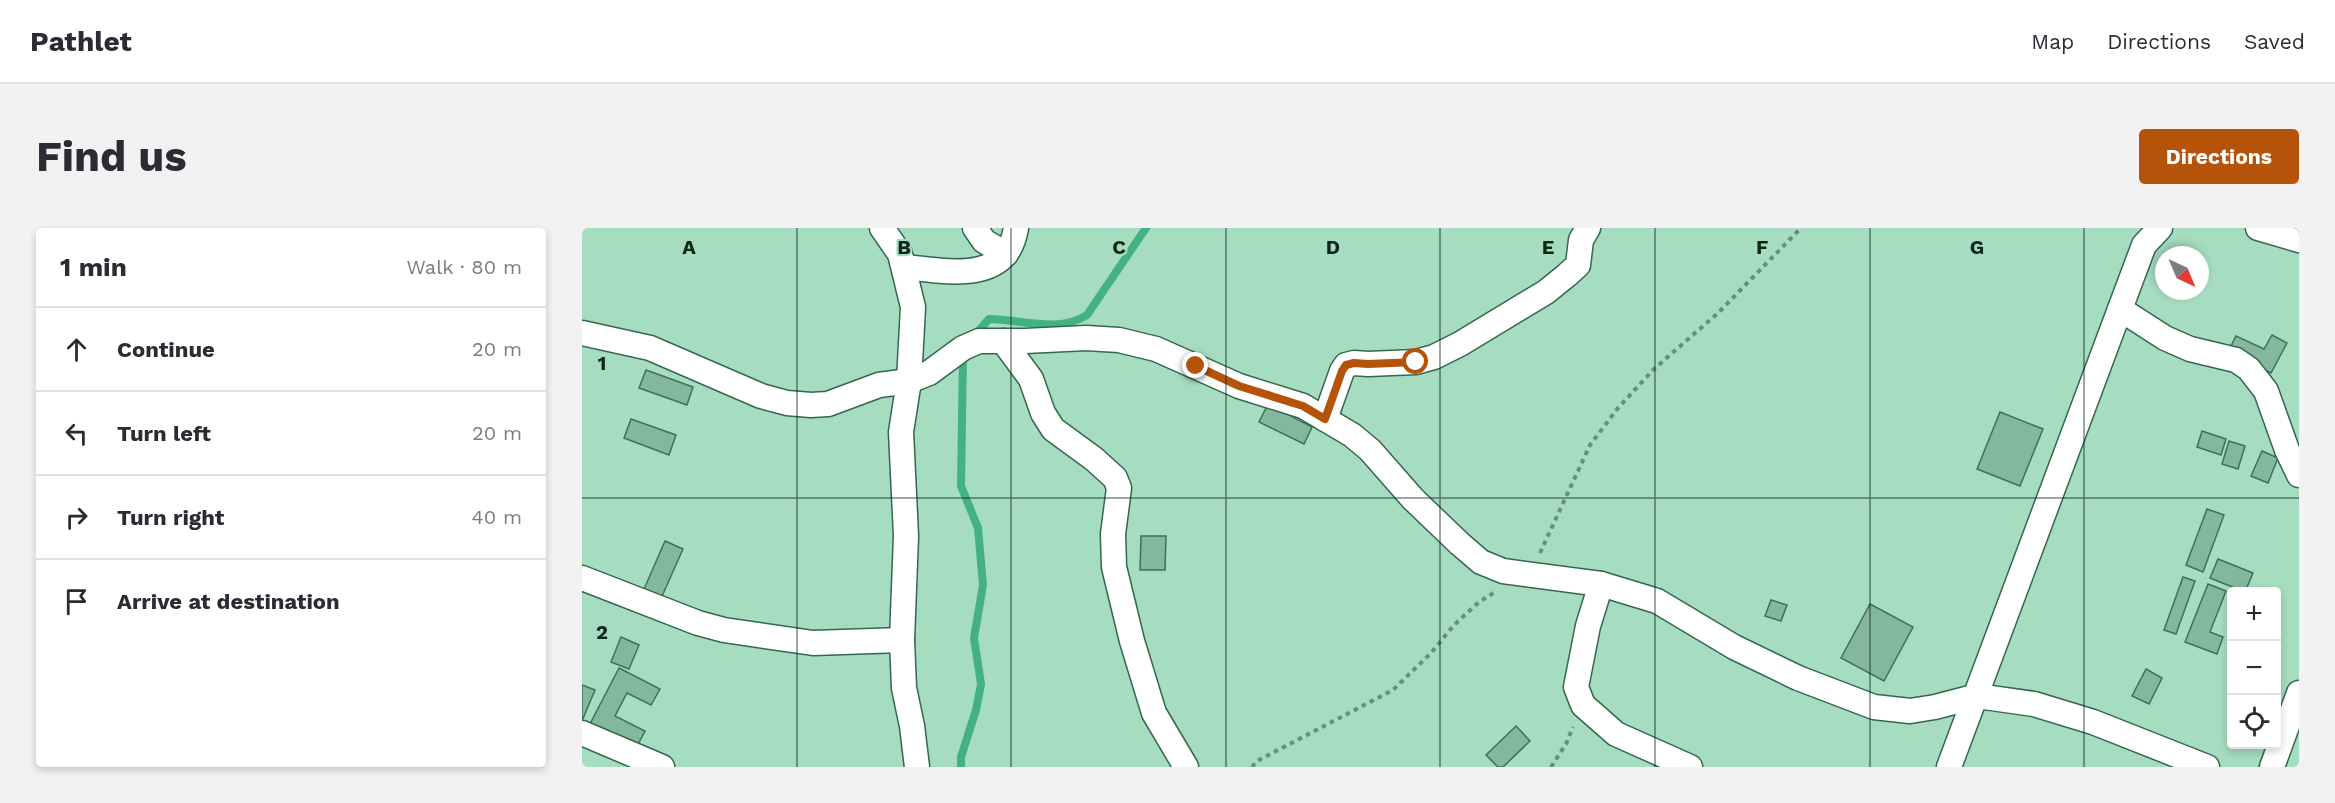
<!DOCTYPE html>
<meta charset="utf-8">
<style>
body{margin:0;font-family:"Work Sans",sans-serif;background:#f2f2f3;color:#2b2b33}
.controls{position:absolute;right:18px;bottom:18px;display:grid;overflow:hidden;border-radius:6px;box-shadow:0 3px 9px #0003}
.controls button{width:54px;height:54px;display:grid;place-items:center;padding:0;border:0;border-bottom:2px solid #e1e1e2;background:#fff;color:#2b2b33;font:30px sans-serif}
.compass{position:absolute;left:1573px;top:18px;width:54px;height:54px;border-radius:50%;background:#fff;box-shadow:0 3px 9px #0003;rotate:136deg}
.stop{position:absolute;width:18px;height:18px;margin:-14px;border:4px solid #b45309;border-radius:50%;background:#fff}
.stop.end{background:#b45309;border-color:#fff;box-shadow:0 2px 6px #0008}
.list{margin:0;padding:0;list-style:none}
h2{display:flex;justify-content:space-between;align-items:center;height:78px;margin:0;padding:0 24px;font-size:26px}
h2 small{font-size:20px;font-weight:400;color:#7c7c81}
.list li{display:grid;grid-template-columns:39px 1fr auto;gap:18px;align-items:center;box-sizing:border-box;height:84px;padding:0 24px;border-top:2px solid #e1e1e2}
.list b{display:block;font-size:22px;white-space:nowrap}
.list em{font-size:20px;font-style:normal;color:#7c7c81}
.icon{flex:none;width:33px;height:33px;fill:none;stroke:currentColor;stroke-width:2;stroke-linecap:round;stroke-linejoin:round}
.map{position:relative;flex:none;width:1717px;height:539px;overflow:hidden;border-radius:6px}
header{display:flex;align-items:center;gap:36px;box-sizing:border-box;height:84px;padding:0 30px;background:#fff;border-bottom:2px solid #e1e1e2}
header strong{font-size:28px}
nav{display:flex;gap:33px;margin-inline-start:auto;font-size:21px}
.intro{display:flex;align-items:center;justify-content:space-between;box-sizing:border-box;height:144px;padding:0 36px}
h1{margin:0;font-size:42px}
.button{padding:15px 27px;border-radius:6px;background:#b45309;color:#fff;font-size:21px;font-weight:700}
main{display:flex;gap:36px;padding:0 36px}
aside{flex:1;background:#fff;border-radius:6px;box-shadow:0 3px 9px #0003}
.map>svg:first-child{display:block}
</style>
<header>
<strong>Pathlet</strong>
<nav><a>Map</a><a>Directions</a><a>Saved</a></nav>
</header>
<div class="intro"><h1>Find us</h1><a class="button">Directions</a></div>
<main>
<aside>
<h2>1 min<small>Walk · 80 m</small></h2>
<ul class="list">
<li><svg class="icon" aria-label="ahead" viewBox="0 0 24 24"><path d="M12 20V5M6 11l6-6 6 6"/></svg><div><b>Continue</b></div><em>20 m</em></li>
<li><svg class="icon" aria-label="left" viewBox="0 0 24 24"><path d="M17 20v-9H6M10 6l-5 5 5 5"/></svg><div><b>Turn left</b></div><em>20 m</em></li>
<li><svg class="icon" aria-label="right" viewBox="0 0 24 24"><path d="M7 20v-9h11M14 6l5 5-5 5"/></svg><div><b>Turn right</b></div><em>40 m</em></li>
<li><svg class="icon" aria-label="arrive" viewBox="0 0 24 24"><path d="M6 21V4h12l-3 4 3 4H6"/></svg><div><b>Arrive at destination</b></div></li>
</ul>
</aside>
<div class="map">
<svg width="1717" height="539" viewBox="0 0 1717 539">
<rect width="100%" height="100%" fill="#a6dcc0"/>
<g fill="none" stroke-linecap="round" stroke-linejoin="round">
<g stroke="#44b183" stroke-width="8">
<path d="M392,108l15,-17c32,0 69,15 98,-4l59,-87"/>
<path d="M379,539v-10l15,-47 5,-26 -7,-46 9,-53 -5,-57 -17,-42 2,-133"/>
</g>
</g>
<g fill="#83b89d" stroke="#3e7159" stroke-width="1.5">
<path d="M1690,107l15,8 -16,30 -43,-21 8,-16 28,13z"/>
<path d="M64,142l47,17 -6,18 -48,-17z"/>
<path d="M686,176l44,23 -8,17 -45,-22z"/>
<path d="M1418,184l43,17 -23,57 -43,-17z"/>
<path d="M49,191l45,16 -7,20 -45,-17z"/>
<path d="M1620,203l24,8 -5,16 -24,-8z"/>
<path d="M1647,213l16,5 -7,23 -16,-5z"/>
<path d="M1680,223l16,7 -10,25 -17,-7z"/>
<path d="M1625,281l17,6 -21,57 -17,-7z"/>
<path d="M559,308h25l-1,34h-25z"/>
<path d="M83,313l18,8 -24,54 -18,-7z"/>
<path d="M1636,331l35,14 -8,19 -35,-14z"/>
<path d="M1601,349l12,4 -19,53 -12,-4z"/>
<path d="M1626,356l18,7 -16,41 13,5 -6,17 -32,-12z"/>
<path d="M1189,372l16,5 -6,16 -16,-5z"/>
<path d="M1288,376l43,23 -29,54 -43,-23z"/>
<path d="M39,409l18,8 -10,24 -18,-7z"/>
<path d="M37,440l41,21 -9,16 -24,-12 -12,23 30,15 -10,19 -46,-24z"/>
<path d="M1564,441l16,9 -13,26 -17,-8z"/>
<path d="M0,457l13,5 -13,31z"/>
<path d="M934,498l14,15 -27,26h-5l-12,-12z"/>
</g>
<g fill="none" stroke-linecap="round" stroke-linejoin="round">
<g stroke="#346750" stroke-width="27">
<g id="minor">
<path d="M300,0l18,26 13,53 -4,74 -8,51 5,104 -4,104 2,48 8,38 5,41"/>
<path d="M393,0l9,13 22,13"/>
<path d="M1676,0l41,12"/>
<path d="M322,39c42,4 103,18 112,-39"/>
<path d="M1538,81l45,29 25,11 46,11 13,9 17,22 21,59 12,25"/>
<path d="M0,105l68,15 111,48 26,7 24,2 17,-1 51,-19 30,-4 20,-8 34,-25 16,-7h46l61,-3 33,2 37,9 83,37 64,20 49,29 18,15 43,49 47,45 21,18 22,9 98,13 56,17 77,46 64,31 76,29 36,4 25,-4 42,-11 57,8 59,18 114,45"/>
<path d="M421,113l28,38 12,34 10,16 41,30 21,19 4,10 -6,46 1,33 18,74 22,72 32,54"/>
<path d="M743,191l17,-48 4,-6 8,-2 14,1 48,-2 18,-5 26,-13 86,-52 21,-17 11,-10 3,-25 7,-12"/>
<path d="M0,350l116,45 26,7 89,13 89,-3"/>
<path d="M1019,356l-13,42 -12,61 7,18 33,29 74,33"/>
<path d="M0,505l80,34"/>
<path d="M1367,539l171,-458 24,-64 16,-17"/>
<path d="M1690,539l27,-74"/>
</g>
</g>
<g stroke="#678f7b" stroke-width="4" stroke-dasharray="4.5 4.5" stroke-linecap="butt">
<path d="M958,325l50,-108 28,-37 36,-39 64,-56 83,-85"/>
<path d="M670,539l5,-6 136,-71 38,-37 23,-28 25,-23 16,-10"/>
<path d="M969,539l15,-23 7,-17"/>
</g>
<use href="#minor" stroke="#fff" stroke-width="24"/>
</g>
<g fill="none" stroke-linecap="round" stroke-linejoin="round">
<path stroke="#b45309" stroke-width="8" d="M614,138l43,20 64,20 22,13 17,-48 4,-6 8,-2 14,1 48,-2"/>
</g>
<path fill="none" stroke="#10261c" stroke-width="1.5" stroke-opacity="0.55" d="M215,0v539M429,0v539M644,0v539M858,0v539M1073,0v539M1288,0v539M1502,0v539M0,270h1717"/>
<g font-size="20" text-anchor="middle" font-weight="bold" fill="#10261c" stroke="#a6dcc0" stroke-width="4.5" stroke-linejoin="round" paint-order="stroke">
<text x="107" y="26">A</text>
<text x="322" y="26">B</text>
<text x="537" y="26">C</text>
<text x="751" y="26">D</text>
<text x="966" y="26">E</text>
<text x="1180" y="26">F</text>
<text x="1395" y="26">G</text>
<text x="20" y="142">1</text>
<text x="20" y="411">2</text>
</g>
</svg>
<div class="controls">
<button>+</button>
<button>−</button>
<button><svg class="icon" aria-label="locate" viewBox="0 0 24 24"><circle cx="12" cy="12" r="6"/><path d="M12 2v4M12 18v4M2 12h4M18 12h4"/></svg></button>
</div>
<svg class="compass" viewBox="-18 -18 36 36"><path d="M0-13l5 13h-10z" fill="#e53935"/><path d="M0 13l5-13h-10z" fill="#7c7c81"/></svg>
<div class="stop" style="left:834px;top:134px"></div>
<div class="stop end" style="left:614px;top:138px"></div>
</div>
</main>
